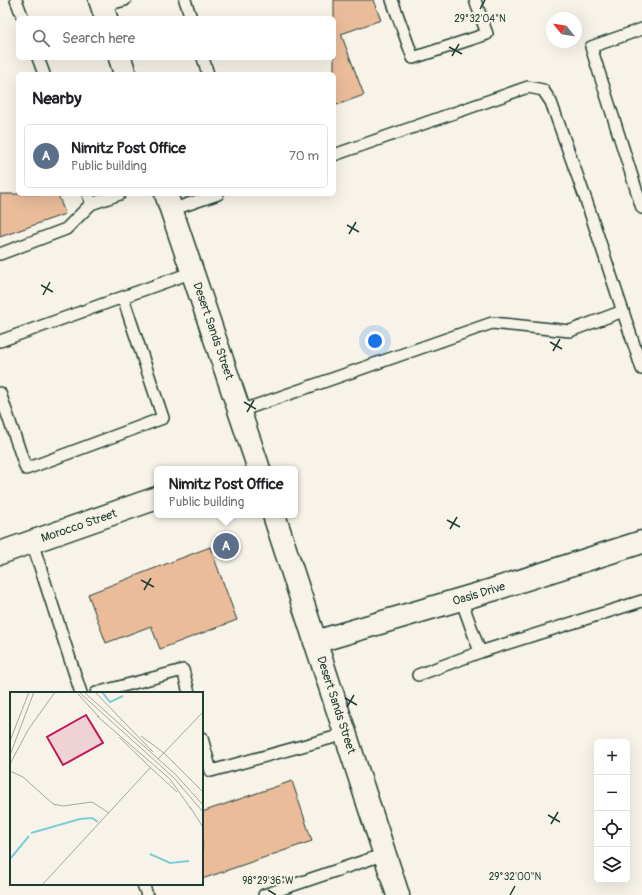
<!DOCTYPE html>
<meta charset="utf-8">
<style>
body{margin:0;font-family:Pangolin,sans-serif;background:#f2f2f2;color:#202124}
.controls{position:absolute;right:12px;bottom:12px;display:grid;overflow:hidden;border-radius:6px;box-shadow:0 4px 16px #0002}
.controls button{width:36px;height:36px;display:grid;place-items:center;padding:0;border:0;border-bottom:1px solid #e0e0e0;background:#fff;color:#202124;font:20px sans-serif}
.compass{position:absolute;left:546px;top:12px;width:36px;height:36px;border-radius:50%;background:#fff;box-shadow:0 4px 16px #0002;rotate:300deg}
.you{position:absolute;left:375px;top:341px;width:14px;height:14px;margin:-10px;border:3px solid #fff;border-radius:50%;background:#1a73e8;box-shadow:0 0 0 6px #1a73e833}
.badge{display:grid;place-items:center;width:26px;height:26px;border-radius:50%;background:#1f6fb2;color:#fff;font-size:13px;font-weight:700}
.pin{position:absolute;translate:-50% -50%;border:2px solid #fff;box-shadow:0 1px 4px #0006}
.popup{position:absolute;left:154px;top:466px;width:144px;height:52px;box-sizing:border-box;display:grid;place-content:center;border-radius:6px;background:#fff;filter:drop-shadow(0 1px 3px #0005);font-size:13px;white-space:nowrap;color:#757577}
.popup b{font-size:15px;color:#202124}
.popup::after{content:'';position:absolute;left:50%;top:100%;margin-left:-8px;border:8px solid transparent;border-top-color:#fff}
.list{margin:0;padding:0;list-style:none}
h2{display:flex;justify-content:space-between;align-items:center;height:52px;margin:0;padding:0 16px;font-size:17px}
h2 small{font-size:13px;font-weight:400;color:#757577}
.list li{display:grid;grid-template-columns:26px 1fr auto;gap:12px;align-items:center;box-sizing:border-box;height:64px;margin:0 8px 8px;padding:0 8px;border:1px solid #e0e0e0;border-radius:6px}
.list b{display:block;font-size:15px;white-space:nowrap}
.list p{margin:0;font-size:13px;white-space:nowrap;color:#757577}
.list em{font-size:13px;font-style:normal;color:#757577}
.icon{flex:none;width:22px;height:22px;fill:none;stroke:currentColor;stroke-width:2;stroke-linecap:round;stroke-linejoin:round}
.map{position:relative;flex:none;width:642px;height:895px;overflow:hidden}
.search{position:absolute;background:#fff;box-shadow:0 4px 16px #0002;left:16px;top:16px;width:320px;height:44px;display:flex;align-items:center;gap:10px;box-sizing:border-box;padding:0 14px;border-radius:6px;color:#757577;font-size:15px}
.panel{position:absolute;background:#fff;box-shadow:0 4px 16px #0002;left:16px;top:72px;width:320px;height:124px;border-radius:6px}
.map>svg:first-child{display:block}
</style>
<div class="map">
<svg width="642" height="895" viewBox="0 0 642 895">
<rect width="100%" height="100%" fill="#f7f3e8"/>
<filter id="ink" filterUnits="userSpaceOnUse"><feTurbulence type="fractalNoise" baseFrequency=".025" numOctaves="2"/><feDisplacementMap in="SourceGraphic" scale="8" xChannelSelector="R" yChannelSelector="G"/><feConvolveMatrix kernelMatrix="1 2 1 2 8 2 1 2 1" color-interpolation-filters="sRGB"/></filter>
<g filter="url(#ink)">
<g fill="#eabc9a" stroke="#1f3d34">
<path d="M334,0h39l8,20 -40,14 23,61 -30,11z"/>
<path d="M0,194h58l7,20 -65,23z"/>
<path d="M210,547l27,73 -77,29 -9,-23 -45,17 -18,-49z"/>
<path d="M292,781l20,60 -110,38v-67z"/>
</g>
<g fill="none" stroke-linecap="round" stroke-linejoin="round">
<g stroke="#1f3d34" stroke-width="14">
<g id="lane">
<path d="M16,0l7,18"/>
<path d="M185,0l6,18"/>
<path d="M392,0l21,58 74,-24 -12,-34"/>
<path d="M102,6l23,-6"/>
<path d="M642,29l-51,18 51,161"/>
<path d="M38,58l6,16"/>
<path d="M203,58l5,16"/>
<path d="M334,155l194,-68 15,3 8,12 35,98 56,169"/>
<path d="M88,194l3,10 29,-10"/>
<path d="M171,210l47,-16"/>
<path d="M0,254l66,-25 25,-25"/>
<path d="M0,341l193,-69"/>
<path d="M0,393l26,76 137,-51 -40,-120"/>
<path d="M240,411l252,-88 78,8 53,-20"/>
<path d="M32,542l49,151"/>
<path d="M461,599l19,53 162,-51"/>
<path d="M418,675l62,-23"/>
<path d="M96,693l87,-23 6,23"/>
<path d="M202,738l9,33 135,-37"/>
<path d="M143,884l4,11"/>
<path d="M264,895l121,-41"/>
</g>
</g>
<g stroke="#1f3d34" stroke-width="25">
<g id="street">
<path d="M100,0l6,18"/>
<path d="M120,58l5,16"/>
<path d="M166,194l93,275"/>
<path d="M274,515l124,380"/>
<path d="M0,553l157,-55"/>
<path d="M315,642l177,-52 150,-48"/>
</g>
</g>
<use href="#lane" stroke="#f7f3e8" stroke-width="11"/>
<use href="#street" stroke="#f7f3e8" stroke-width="22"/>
</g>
</g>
<path fill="none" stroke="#1f3d34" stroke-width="1.5" d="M480,9l5,-9M449,47l13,7M452,56l7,-12M347,225l12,7M349,234l7,-12M41,285l12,7M43,295l7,-13M550,342l12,7M553,351l7,-12M244,402l12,7M247,412l7,-12M447,520l13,7M450,529l7,-12M141,580l13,7M144,590l7,-12M345,698l12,7M347,707l7,-12M548,815l12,7M551,824l7,-12M268,890l8,5M510,895l5,-9"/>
<g text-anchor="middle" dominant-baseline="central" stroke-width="4" stroke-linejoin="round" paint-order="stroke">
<g font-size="12" fill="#1f3d34" stroke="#f7f3e8">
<text transform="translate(213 331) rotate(71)">Desert Sands Street</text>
<text transform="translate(79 526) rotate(-19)">Morocco Street</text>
<text transform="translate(479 594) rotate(-17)">Oasis Drive</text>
<text transform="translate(336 705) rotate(72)">Desert Sands Street</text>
</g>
</g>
<g transform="translate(10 692)">
<rect width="193" height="193" fill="#f7f3e8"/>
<path fill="none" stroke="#7dcdd8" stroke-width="2" d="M92,0l8,10 13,-6M21,141l49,-14 12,-1 6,4M140,162l20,9 19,-2M0,167l19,-23"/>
<path fill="none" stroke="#a1aaa0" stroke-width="1" d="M69,0l95,86 29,34M74,0l92,83 27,30M85,0l58,60M68,2l21,23M87,24l73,63 21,30M131,44l23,17M109,45l32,31M0,49l19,-49M154,61l39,39M0,63l24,-63M148,67l45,-47M0,72l18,-34 27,-38M141,76l26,24M0,79l13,6 30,27 10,2 29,-4 17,11M180,115l13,20M32,193l108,-117"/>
<path fill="#c2185b" fill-opacity="0.15" stroke="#c2185b" stroke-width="2" d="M76,23l17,28 -40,22 -16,-28z"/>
<rect width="193" height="193" fill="none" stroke="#1f3d34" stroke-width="2"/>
</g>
<g font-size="10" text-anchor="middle" fill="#1f3d34" stroke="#f7f3e8" stroke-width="4" stroke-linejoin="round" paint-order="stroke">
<text x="480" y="22">29°32'04"N</text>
<text x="515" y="880">29°32'00"N</text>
<text x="268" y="884">98°29'36"W</text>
</g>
</svg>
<div class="controls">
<button>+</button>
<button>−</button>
<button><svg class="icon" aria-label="locate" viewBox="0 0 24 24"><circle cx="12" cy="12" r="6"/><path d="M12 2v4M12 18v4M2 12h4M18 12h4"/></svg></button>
<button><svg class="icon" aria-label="layers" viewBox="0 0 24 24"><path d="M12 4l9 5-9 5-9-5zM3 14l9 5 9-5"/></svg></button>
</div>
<svg class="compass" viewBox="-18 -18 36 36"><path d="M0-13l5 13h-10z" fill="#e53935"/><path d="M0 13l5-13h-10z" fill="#757577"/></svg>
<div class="you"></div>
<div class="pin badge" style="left:226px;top:546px;background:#5c6f8a">A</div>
<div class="popup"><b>Nimitz Post Office</b>Public building</div>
<div class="search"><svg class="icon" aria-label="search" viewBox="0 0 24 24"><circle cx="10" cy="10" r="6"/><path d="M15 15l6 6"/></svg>Search here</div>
<section class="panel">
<h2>Nearby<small></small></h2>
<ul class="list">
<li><span class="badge" style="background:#5c6f8a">A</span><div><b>Nimitz Post Office</b><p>Public building</p></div><em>70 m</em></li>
</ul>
</section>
</div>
